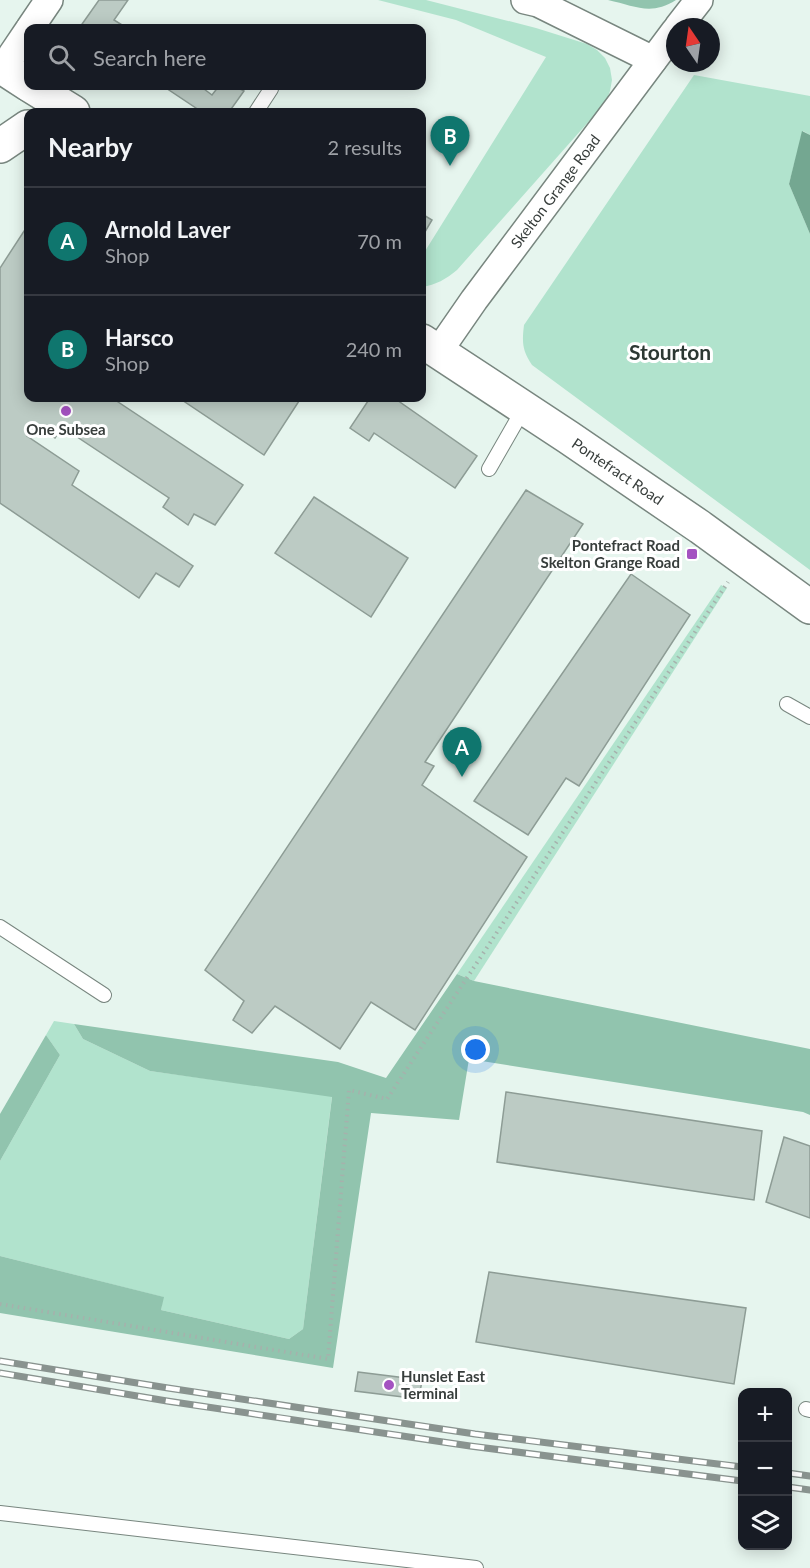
<!DOCTYPE html>
<meta charset="utf-8">
<style>
body{margin:0;font-family:Lato,sans-serif;background:#20242c;color:#f1f3f6}
.controls{position:absolute;right:18px;bottom:18px;display:grid;overflow:hidden;border-radius:12px;box-shadow:0 3px 15px #0003}
.controls button{width:54px;height:54px;display:grid;place-items:center;padding:0;border:0;border-bottom:2px solid #363941;background:#171b24;color:#f1f3f6;font:30px sans-serif}
.compass{position:absolute;left:666px;top:18px;width:54px;height:54px;border-radius:50%;background:#171b24;box-shadow:0 3px 15px #0003;rotate:347deg}
.you{position:absolute;left:476px;top:1050px;width:21px;height:21px;margin:-15px;border:4px solid #fff;border-radius:50%;background:#1a73e8;box-shadow:0 0 0 9px #1a73e833}
.badge{display:grid;place-items:center;width:39px;height:39px;border-radius:50%;background:#0f766e;color:#fff;font-size:20px;font-weight:700}
.pin{position:absolute;translate:-50% -50px;filter:drop-shadow(0 2px 3px #0008)}
.pin::after{content:'';position:absolute;top:32px;width:21px;height:18px;background:inherit;clip-path:polygon(0 0,100% 0,50% 100%)}
.list{margin:0;padding:0;list-style:none}
h2{display:flex;justify-content:space-between;align-items:center;height:78px;margin:0;padding:0 24px;font-size:26px}
h2 small{font-size:20px;font-weight:400;color:#9ea1a6}
.list li{display:grid;grid-template-columns:39px 1fr auto;gap:18px;align-items:center;box-sizing:border-box;height:108px;padding:0 24px;border-top:2px solid #363941}
.list b{display:block;font-size:22px;white-space:nowrap}
.list p{margin:0;font-size:20px;white-space:nowrap;color:#9ea1a6}
.list em{font-size:20px;font-style:normal;color:#9ea1a6}
.icon{flex:none;width:33px;height:33px;fill:none;stroke:currentColor;stroke-width:2;stroke-linecap:round;stroke-linejoin:round}
.map{position:relative;flex:none;width:810px;height:1568px;overflow:hidden}
.search{position:absolute;background:#171b24;box-shadow:0 3px 15px #0003;left:24px;top:24px;width:402px;height:66px;display:flex;align-items:center;gap:15px;box-sizing:border-box;padding:0 21px;border-radius:12px;color:#9ea1a6;font-size:22px}
.panel{position:absolute;background:#171b24;box-shadow:0 3px 15px #0003;left:24px;top:108px;width:402px;height:294px;border-radius:12px}
.map>svg:first-child{display:block}
</style>
<div class="map">
<svg width="810" height="1568" viewBox="0 0 810 1568">
<rect width="100%" height="100%" fill="#e6f5ee"/>
<g fill="#b1e3cd">
<path d="M378,0h48l110,28 51,16 10,6 8,8 5,10 2,12 -2,11 -4,11 -149,168c-11,9 -21,15 -35,17v-31l124,-199 -90,-37z"/>
<path d="M694,75l116,21v39l-7,-4 -14,53 21,50v336l-278,-205c-10,-15 -10,-23 -8,-40z"/>
<path d="M721,585l6,3 -253,393 -17,-7z"/>
<path d="M54,1021l20,3 9,15 67,32 182,25 -29,233 -14,10 -128,-29 2,-13 -163,-41v-95l60,-106 -14,-20z"/>
</g>
<g fill="#91c4ae">
<path d="M608,0h68c-25,16 -41,6 -68,0z"/>
<path d="M457,974l17,7 336,68v66l-7,-3 -334,-53 -10,61 -88,-7 -38,255 -333,-55v-57l164,41 -3,13 128,29 14,-10 29,-232 -182,-26 -67,-32 -9,-15 264,38 48,16z"/>
<path d="M46,1035l14,20 -60,106v-47z"/>
</g>
<path fill="#74a791" d="M802,131l8,4v99l-21,-50z"/>
<g fill="#bccbc4" stroke="#8d9c95" stroke-width="1.5">
<path d="M99,0h29l-14,20 13,8h-46l-1,-1z"/>
<path d="M163,86h44l-3,3 8,6 7,-9h16l9,5 -15,21h-27z"/>
<path d="M422,214l10,6 -10,17z"/>
<path d="M28,225v173h84l131,87 -28,40 -21,-11 -6,11 -25,-18 6,-9 -107,-71 -7,11 -21,-13 -7,11 52,35 -7,14 121,81 -14,21 -23,-14 -17,25 -139,-95v-235z"/>
<path d="M179,398h122l-37,57z"/>
<path d="M370,398h24l83,58 -22,32 -81,-55 -5,8 -19,-13z"/>
<path d="M526,490l57,34 -158,238 9,4 -12,19 105,72 -112,173 -44,-28 -31,47 -65,-43 -23,27 -19,-13 11,-19 -39,-31z"/>
<path d="M314,497l94,61 -37,59 -96,-64z"/>
<path d="M631,574l59,41 -111,171 -13,-8 -38,57 -54,-34z"/>
<path d="M506,1092l256,39 -8,69 -257,-38z"/>
<path d="M784,1137l26,9v72l-44,-16z"/>
<path d="M489,1272l257,36 -12,76 -258,-42z"/>
<path d="M358,1372l64,8 -3,19 -64,-8z"/>
</g>
<g fill="none" stroke-linecap="round" stroke-linejoin="round">
<g stroke="#78867f" stroke-width="16">
<g id="service">
<path d="M256,112l15,-23"/>
<path d="M489,469l35,-61"/>
<path d="M787,704l23,13"/>
<path d="M0,927l104,68"/>
<path d="M806,1409l4,1"/>
<path d="M0,1513l476,55"/>
</g>
</g>
<g stroke="#78867f" stroke-width="30">
<g id="minor">
<path d="M525,0l13,3 115,57"/>
<path d="M678,27l21,-27"/>
<path d="M30,28l19,-28"/>
<path d="M3,68l25,-37"/>
<path d="M438,352l36,-52 201,-269"/>
</g>
</g>
<g stroke="#78867f" stroke-width="36">
<path id="tertiary" d="M0,146l28,-19"/>
</g>
<g stroke="#78867f" stroke-width="36">
<g id="secondary">
<path d="M0,66l28,18"/>
<path d="M31,86l42,26"/>
<path d="M422,341l146,96 132,90 110,80"/>
</g>
</g>
<path stroke="#a6b1ac" stroke-width="4" stroke-dasharray="1.5 4.5" stroke-linecap="butt" d="M0,1304l328,55 21,-269 38,9 341,-517"/>
<use href="#service" stroke="#fff" stroke-width="14"/>
<use href="#minor" stroke="#fff" stroke-width="27"/>
<use href="#tertiary" stroke="#fff" stroke-width="33"/>
<use href="#secondary" stroke="#fff" stroke-width="33"/>
<g stroke="#89938f" stroke-width="7">
<g id="rail">
<path d="M0,1361l168,27 307,46 267,33"/>
<path d="M0,1373l167,28 303,45 272,35"/>
<path d="M788,1473l22,3"/>
<path d="M788,1487l22,3"/>
</g>
</g>
<use href="#rail" stroke="#fff" stroke-width="4.5" stroke-dasharray="14" stroke-linecap="butt"/>
</g>
<g fill="#a452c1" stroke="#fff" stroke-width="2">
<circle cx="66" cy="411" r="6"/>
<rect x="686" y="548" width="12" height="12" rx="3"/>
<circle cx="389" cy="1385" r="6"/>
</g>
<g text-anchor="middle" dominant-baseline="central" stroke-width="6" stroke-linejoin="round" paint-order="stroke">
<g font-size="15" fill="#383e3c" stroke="#fff">
<text transform="translate(555 191) rotate(-53)">Skelton Grange Road</text>
<text transform="translate(618 471) rotate(34)">Pontefract Road</text>
</g>
<g font-size="15" font-weight="bold" fill="#383e3c" stroke="#fff">
<text x="66" y="429">One Subsea</text>
<text x="680" y="545" text-anchor="end">Pontefract Road<tspan x="680" dy="17">Skelton Grange Road</tspan></text>
<text x="401" y="1376" text-anchor="start">Hunslet East<tspan x="401" dy="17">Terminal</tspan></text>
</g>
<g font-size="21" font-weight="bold" fill="#2c3833" stroke="#fff">
<text x="670" y="351">Stourton</text>
</g>
</g>
</svg>
<div class="controls">
<button>+</button>
<button>−</button>
<button><svg class="icon" aria-label="layers" viewBox="0 0 24 24"><path d="M12 4l9 5-9 5-9-5zM3 14l9 5 9-5"/></svg></button>
</div>
<svg class="compass" viewBox="-18 -18 36 36"><path d="M0-13l5 13h-10z" fill="#e53935"/><path d="M0 13l5-13h-10z" fill="#9ea1a6"/></svg>
<div class="you"></div>
<div class="pin badge" style="left:462px;top:777px">A</div>
<div class="pin badge" style="left:450px;top:166px">B</div>
<div class="search"><svg class="icon" aria-label="search" viewBox="0 0 24 24"><circle cx="10" cy="10" r="6"/><path d="M15 15l6 6"/></svg>Search here</div>
<section class="panel">
<h2>Nearby<small>2 results</small></h2>
<ul class="list">
<li><span class="badge">A</span><div><b>Arnold Laver</b><p>Shop</p></div><em>70 m</em></li>
<li><span class="badge">B</span><div><b>Harsco</b><p>Shop</p></div><em>240 m</em></li>
</ul>
</section>
</div>
